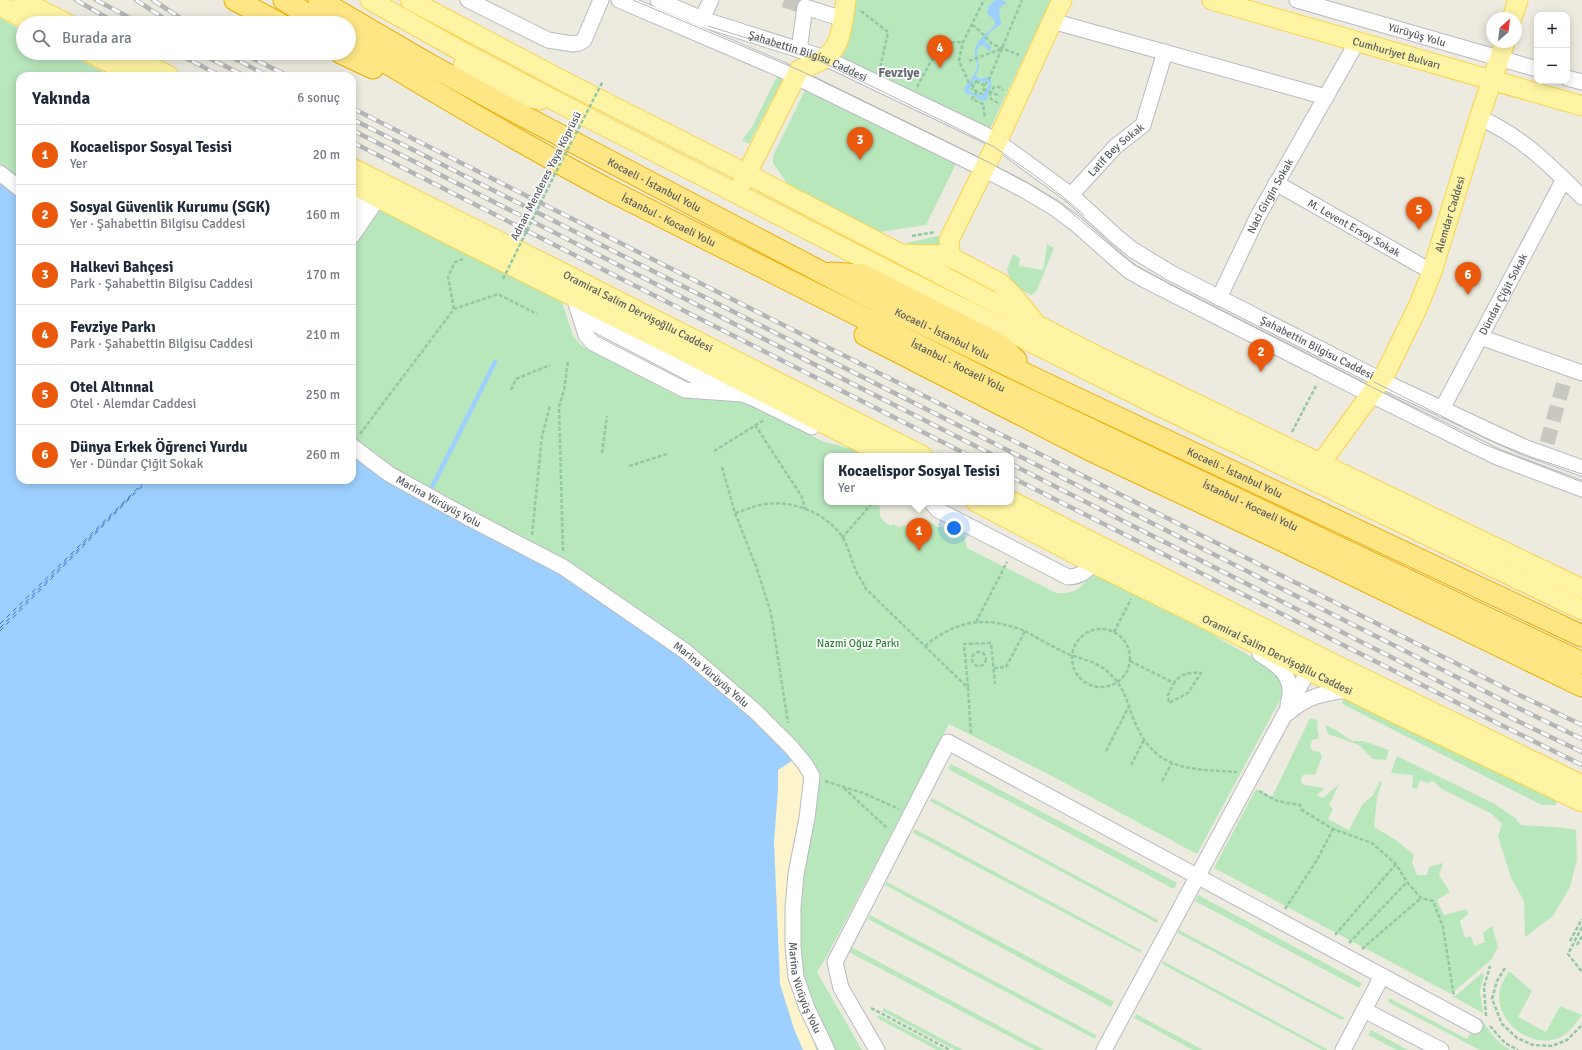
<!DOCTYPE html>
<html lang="tr">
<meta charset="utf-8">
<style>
body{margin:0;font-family:Signika,sans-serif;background:#f2f2f3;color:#1f2937}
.controls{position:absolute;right:12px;top:12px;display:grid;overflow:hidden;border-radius:8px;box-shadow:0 2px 10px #0003}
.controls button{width:36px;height:36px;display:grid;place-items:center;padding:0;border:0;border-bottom:1px solid #e0e1e3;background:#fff;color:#1f2937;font:20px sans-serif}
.compass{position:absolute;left:1486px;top:12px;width:36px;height:36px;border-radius:50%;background:#fff;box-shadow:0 2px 10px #0003;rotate:28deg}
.you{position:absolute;left:954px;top:528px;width:14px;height:14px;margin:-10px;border:3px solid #fff;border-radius:50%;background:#1a73e8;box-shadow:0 0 0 6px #1a73e833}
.badge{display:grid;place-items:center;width:26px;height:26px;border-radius:50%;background:#ea580c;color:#fff;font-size:13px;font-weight:700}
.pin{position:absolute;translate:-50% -33px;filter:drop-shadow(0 1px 2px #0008)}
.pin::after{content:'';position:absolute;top:21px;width:14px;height:12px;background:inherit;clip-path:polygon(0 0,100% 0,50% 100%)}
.popup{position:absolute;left:824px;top:453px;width:190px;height:52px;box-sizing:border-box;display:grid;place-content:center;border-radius:8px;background:#fff;filter:drop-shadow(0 1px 3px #0005);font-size:13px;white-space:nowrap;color:#747a83}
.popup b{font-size:15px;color:#1f2937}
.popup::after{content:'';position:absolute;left:50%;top:100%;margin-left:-8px;border:8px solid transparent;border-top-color:#fff}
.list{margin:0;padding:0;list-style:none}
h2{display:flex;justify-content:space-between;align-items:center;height:52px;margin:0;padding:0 16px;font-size:17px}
h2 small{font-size:13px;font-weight:400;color:#747a83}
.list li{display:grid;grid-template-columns:26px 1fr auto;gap:12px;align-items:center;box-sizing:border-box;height:60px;padding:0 16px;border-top:1px solid #e0e1e3}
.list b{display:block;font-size:15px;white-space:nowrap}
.list p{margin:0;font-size:13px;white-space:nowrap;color:#747a83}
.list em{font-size:13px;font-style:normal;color:#747a83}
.icon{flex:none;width:22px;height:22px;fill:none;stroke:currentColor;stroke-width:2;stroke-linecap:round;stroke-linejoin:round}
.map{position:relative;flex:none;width:1582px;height:1050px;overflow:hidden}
.search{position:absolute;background:#fff;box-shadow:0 2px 10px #0003;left:16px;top:16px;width:340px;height:44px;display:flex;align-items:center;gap:10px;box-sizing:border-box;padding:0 14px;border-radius:22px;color:#747a83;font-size:15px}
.panel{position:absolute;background:#fff;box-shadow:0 2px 10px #0003;left:16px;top:72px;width:340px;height:412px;border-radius:12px}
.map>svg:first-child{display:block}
</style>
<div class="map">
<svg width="1582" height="1050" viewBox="0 0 1582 1050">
<rect width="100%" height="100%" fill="#edebdf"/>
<g fill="#b9e7bc">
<path d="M852,0h199l-61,129 -148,-70z"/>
<path d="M0,18l23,13v22h43l45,23h-91v113l-20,-16z"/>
<path d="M779,72l6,3 -36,69 -7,-4 10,-13z"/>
<path d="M805,90l151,74 -30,61 -46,7 -70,-36 -23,-13 -14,-20v-7z"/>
<path d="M352,195l210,107 11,34 9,10 88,46 13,5 10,2 48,3 6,1 75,38 30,8 16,7h-41v46h54c-3,14 -2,17 10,24l2,-2 5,3 7,-2 3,3 14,-11 16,10 24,-1 5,22 89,45c23,1 24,-6 39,-22l111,56 12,11 59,33 7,18 -3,9 -84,156 -147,-79 -101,-51 -122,232 -10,16 45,78h-46l-20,-73 -3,-30 19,-171 -460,-330z"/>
<path d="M938,236l9,4 -1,8 -21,5 -19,-10z"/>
<path d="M1047,244l7,4 -17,42 -5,5 -20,-9 -5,-17 6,-15 7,4 -1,8 24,4z"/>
<path d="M1344,696l213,105 -1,4h-14l-200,-101z"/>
<path d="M1310,718l8,3 -1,7 2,10 -7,2 -2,7 3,4 7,1 2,5 -7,18 -10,-1 -3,2 -1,6 3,3 21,3 -8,7 6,3 16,-14 -10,21 4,4 -5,10 21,11 13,-25 11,-10 7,-14 2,2 -5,14 -3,30 22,13 18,15 -2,7 5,13h10l2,-8 14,-4 -4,12 11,17 -13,8 7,15 23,-6 1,5 -8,7 5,17 6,-2 3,10 11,-4 -2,-9 9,-7 6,21 -7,13 -40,34 -237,-126 42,-79 16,8z"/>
<path d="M1325,725l11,5 16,11h11l26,9 -3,10 -13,-1 -14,-14 -31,-11z"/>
<path d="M1397,756l98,48 20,14 6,7 35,2 20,3 1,30 -7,27 -17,29 -28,21 -1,-36 -13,-23 -13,-42 4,-12 -10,-10 -50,-25 -9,-8 -6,2 -7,-3 -3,9 -5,-2 1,-12 -22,-2z"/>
<path d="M951,764l226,119 -3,6 -226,-120z"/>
<path d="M932,798l226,122 -1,3 -227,-122z"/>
<path d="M915,829l226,121v3l-228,-120z"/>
<path d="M887,882l227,120 -3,5 -226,-122z"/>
<path d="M1198,895l164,88 -3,5 -164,-87z"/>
<path d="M870,915l226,120 -1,4 -227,-120z"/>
<path d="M1179,930l166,88 -3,2 -164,-87z"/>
<path d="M851,947l193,103h-9l-186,-98z"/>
<path d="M1163,961l164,88v1h-4l-161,-86z"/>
<path d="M1509,971l23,20 -14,26 28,15 14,-26 22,9c-6,8 -12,17 -21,22 -27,13 -61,-11 -62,-40 0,-10 5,-18 10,-26z"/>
<path d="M1482,973l2,2 -4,16 3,22 -29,-16z"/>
<path d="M1389,998l78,41 14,-21c8,13 15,24 29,32h-30l-92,-48z"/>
<path d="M884,1008l79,42h-8l-73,-39z"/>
<path d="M1136,1014l67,36h-10l-59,-32z"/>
<path d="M879,1015l66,35h-8l-60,-32z"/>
<path d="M1371,1030l37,20h-11l-29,-15z"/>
</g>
<path fill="#fdf4cb" d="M799,756l6,8 -9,213 20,73h-13l-9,-21 -14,-45 -6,-142 4,-54v-18z"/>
<g fill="#9ed0ff" fill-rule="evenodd">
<path d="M995,0h7l5,3c-14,7 -5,12 -6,22 -6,3 -15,9 -16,17l6,4v4l-3,1 -3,-5 -3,-1 -4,3 -1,6 2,14 -3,8 4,3 7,-2 4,1v10l-5,12 -4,1 -9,-6 -7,-1 -2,-5c3,-6 9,-11 12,-18 3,-6 -1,-10 -1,-16 -1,-14 12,-21 20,-30v-4l-8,-8 2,-7zM974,79l8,3 6,-1 1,2 -1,4 -6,9 -13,-5z"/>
<path d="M0,173l20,16v291h332v-34l269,160 178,150 -21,14v18l-4,54 6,142 14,45 9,21h-803z"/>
</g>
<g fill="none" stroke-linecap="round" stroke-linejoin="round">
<path stroke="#9ed0ff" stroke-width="4.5" d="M429,493l66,-131"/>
<g stroke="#3573c2" stroke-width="1" stroke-dasharray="5 4" stroke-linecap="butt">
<path d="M0,624l146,-144"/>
<path d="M0,628l134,-135"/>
<path d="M0,631l148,-151"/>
</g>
<g stroke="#c8c7c0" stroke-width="15" stroke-dasharray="15 8" stroke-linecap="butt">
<path d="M784,0l21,7 1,-7"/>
<path d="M1547,443l18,-65"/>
</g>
<g stroke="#b8bac0" stroke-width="17">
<g id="minor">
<path d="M468,0l80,40 25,4 6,-1 5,-3 17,-40"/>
<path d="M619,0l161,69 196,96 48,25 29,17 23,17 53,47 16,9 218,111 134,66 85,32"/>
<path id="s1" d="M658,0l44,19 123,39 159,76 13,7 74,54 46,42 16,13 38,23 218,111 135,63 58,21"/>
<path id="s2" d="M1297,0l240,69"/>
<path d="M702,19l9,-19"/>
<path d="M1052,21l274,76"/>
<path d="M799,50l6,-43 38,12"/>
<path d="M1567,78l15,4"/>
<path d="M1479,118c39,15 74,50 103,79"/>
<path d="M0,173l20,16"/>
<path id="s3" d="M1276,183l156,89"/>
<path id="s4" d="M1071,195l45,-49 27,-21 22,-73"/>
<path d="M352,213l19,-25 4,-4 5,-2 3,9 -31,45"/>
<path d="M574,297l12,38 7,8 92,47 57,4 11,4 59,29"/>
<path id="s5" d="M1219,298l39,-82 99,-174"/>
<path d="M580,316l142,74"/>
<path d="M1480,337l102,36"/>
<path id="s6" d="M1442,409l122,-230"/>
<path id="s7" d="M352,446l37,28 78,43 96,50 122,84 71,61 35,35 14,17 7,12 -5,42 -11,56 -3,34v39l3,30 11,31 20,42"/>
<path d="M931,502l7,8 130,67c12,0 18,-6 26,-14"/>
<path d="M1260,654c20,12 36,24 28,50"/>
<path d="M1288,713c19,-17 36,-20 60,-23"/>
<path d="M1364,1010l77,40"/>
<path d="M877,1050l-36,-62 -6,-26 113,-220 527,284"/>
<path d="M1104,1050l210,-390"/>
<path d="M1343,1050l39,-74"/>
</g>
</g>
<g stroke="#fcd349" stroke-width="21">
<g id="major">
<path d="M21,0l45,23"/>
<path d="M370,0l96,54 101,53 341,174 257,128 417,201"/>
<path d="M410,0l157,83 180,91 350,182 485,233"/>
<path id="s8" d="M1212,0l370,106"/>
<path d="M0,6l33,17"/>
<path d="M1512,18l6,-18"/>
<path d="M90,53l46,23"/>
<path d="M124,53l45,23"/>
<path d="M463,66l47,27 30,7"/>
<path id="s9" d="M352,168l213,106 358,182"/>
<path d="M352,184l98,51 233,116 204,105"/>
<path d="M741,185l58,-115c7,-3 14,-5 21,-9 23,-11 22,-39 26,-61"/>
<path d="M904,254l38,1 12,4"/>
<path d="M1033,320l-18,-22 -15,-15 -46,-24 -4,-6 -1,-13 42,-85 71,-155"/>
<path id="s10" d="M1313,474l71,-98 33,-67 15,-37 47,-154 26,-76"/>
<path d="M1011,501l327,165 244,119"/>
<path id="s11" d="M976,502l105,55 314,156 187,89"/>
</g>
</g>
<g stroke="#edae00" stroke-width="23">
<g id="highway">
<path d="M235,0l44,23"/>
<path d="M284,0l37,23"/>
<path id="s12" d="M319,0l106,62 87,48 370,194 158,77 542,255"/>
<path id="s13" d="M349,40c85,52 170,102 258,149l388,195 587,279"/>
<path d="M341,53l32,15"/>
<path d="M831,273l31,2 136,69 18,16"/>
<path d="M865,335l223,114 193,91 301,146"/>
</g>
</g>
<g stroke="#92c8a4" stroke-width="2.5" stroke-dasharray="4 2" stroke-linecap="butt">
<path d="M861,11l27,21 -8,36"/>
<path d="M972,25l6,4 14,15 27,11"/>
<path d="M969,61l32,-12"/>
<path d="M185,73l6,3"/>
<path d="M976,81l9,5 -3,8 -10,-5z"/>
<path d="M985,85l5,-8 32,-77"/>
<path d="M974,86l-5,-3 -10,-22 4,-19 21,-42"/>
<path d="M917,87l24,-44 22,-1"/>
<path d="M983,89l17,7"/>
<path d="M977,91l-5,8 11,5 2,14"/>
<path d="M998,103l-7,-4 -1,-4 4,-8h5l4,3"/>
<path d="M912,236l23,-4"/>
<path d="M454,309l-6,-32 7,-15 8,-3"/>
<path d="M511,390l5,-11 34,-14"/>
<path d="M755,425l47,72 3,12"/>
<path d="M1292,432l25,-48"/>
<path d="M360,434l94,-125 44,-15 39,20"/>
<path d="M714,451l50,-31"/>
<path d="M602,453l5,-37"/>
<path d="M629,466l38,-12"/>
<path d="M722,467l13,46c10,-3 19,-7 30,-9 28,-4 62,9 78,34 7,12 9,26 15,37 3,5 6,9 8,14l102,99 3,47"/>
<path d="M735,513l22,56 14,44 17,110"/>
<path d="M532,535l10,-99 8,-30"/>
<path d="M842,538l31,-36"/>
<path d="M563,551l-4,-144 5,-17 4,-29"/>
<path d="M976,622l31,-60"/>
<circle cx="1101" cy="658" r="29"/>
<path d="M1025,631c14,8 28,16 43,23 14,5 30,8 41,19 14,12 18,28 24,45 21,53 54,51 104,54"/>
<path d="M1114,632l17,-33"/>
<path d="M925,646c33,-27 61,-30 100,-15l-19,36 -12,1"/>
<circle cx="979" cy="659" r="7"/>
<path d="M1130,661l44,22c7,-10 16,-11 27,-10l-13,20 -19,10 -1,-8 6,-12"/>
<path d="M968,687l-4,-43 27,-1 4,41"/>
<path d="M1106,751l23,-45"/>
<path d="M1131,765l13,-25"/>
<path d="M825,781l38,12 36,16"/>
<path d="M1162,781l10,-18"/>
<path d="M844,788l43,40"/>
<path d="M1259,791l18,10 23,4 2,5 31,19 39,14 24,21 11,18 14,16 12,3 10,26 11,70"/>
<path d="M1285,909l32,-49 16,-31"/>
<path d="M1582,927l-14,27 14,18"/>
<path d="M1335,935l61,-71"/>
<path d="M1570,941l12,-22"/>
<path d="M1349,943l58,-61"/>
<path d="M1577,945l5,-9"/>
<path d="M1362,949l59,-51"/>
<path d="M1505,968l-8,13 -5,18 10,25 15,14 16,7 19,1 15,-6 15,-15"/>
<path d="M871,1008l79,42"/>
<path d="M1486,1016l-2,-29 6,-21"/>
<path d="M1490,1026l15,17 13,7"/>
</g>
<use href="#minor" stroke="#fff" stroke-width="15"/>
<use href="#major" stroke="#fff4a3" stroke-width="19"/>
<use href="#highway" stroke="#ffe685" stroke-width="21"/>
<g stroke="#b4b5b5" stroke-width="1">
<path d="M633,0l166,70 189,92 38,20 34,21 63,53 14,10 38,21 311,158 96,37"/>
<path d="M708,26l112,35 143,70 31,16 36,25 32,24 22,19"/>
<path d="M1374,382l115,58 42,17 51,17"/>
</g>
<g stroke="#b4b5b5" stroke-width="4.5">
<g id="rail">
<path d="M76,0l40,23"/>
<path d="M96,0l44,23"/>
<path d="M136,0l35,23"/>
<path d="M153,0l35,23"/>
<path d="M176,53l45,23"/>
<path d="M199,53l46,23"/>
<path d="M224,53l44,23"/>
<path d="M242,53l46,23"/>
<path d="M352,108l1165,586 65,31"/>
<path d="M352,119l1160,586 70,34"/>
<path d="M352,130l643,326"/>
<path d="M352,142l618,314"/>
<path d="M1011,464l496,252 75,36"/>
<path d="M1011,477l492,249 79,39"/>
</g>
</g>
<use href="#rail" stroke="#fff" stroke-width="3" stroke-dasharray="9" stroke-linecap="butt"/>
<path stroke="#92c8a4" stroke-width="2.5" stroke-dasharray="4 2" stroke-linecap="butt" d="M503,279l51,-103 49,-95"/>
</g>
<g text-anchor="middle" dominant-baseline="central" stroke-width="3.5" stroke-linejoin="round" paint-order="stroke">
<g font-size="11" fill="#585c62" stroke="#fff">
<text stroke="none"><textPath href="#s2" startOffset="125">Yürüyüş Yolu</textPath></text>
<text stroke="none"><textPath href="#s8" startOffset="192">Cumhuriyet Bulvarı</textPath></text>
<text stroke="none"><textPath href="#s1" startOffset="160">Şahabettin Bilgisu Caddesi</textPath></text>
<text stroke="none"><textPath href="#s4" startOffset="64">Latif Bey Sokak</textPath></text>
<text transform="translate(546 176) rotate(-63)">Adnan Menderes Yaya Köprüsü</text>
<text stroke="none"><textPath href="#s12" startOffset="383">Kocaeli - İstanbul Yolu</textPath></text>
<text stroke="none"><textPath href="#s5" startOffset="114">Naci Girgin Sokak</textPath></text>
<text stroke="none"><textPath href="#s10" startOffset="296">Alemdar Caddesi</textPath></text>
<text stroke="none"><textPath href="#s13" startOffset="367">İstanbul - Kocaeli Yolu</textPath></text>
<text stroke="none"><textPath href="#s3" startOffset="90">M. Levent Ersoy Sokak</textPath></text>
<text stroke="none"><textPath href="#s6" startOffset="130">Dündar Çiğit Sokak</textPath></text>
<text stroke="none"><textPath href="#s9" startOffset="320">Oramiral Salim Dervişoğllu Caddesi</textPath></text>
<text stroke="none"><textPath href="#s12" startOffset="707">Kocaeli - İstanbul Yolu</textPath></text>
<text stroke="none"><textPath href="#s1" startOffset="751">Şahabettin Bilgisu Caddesi</textPath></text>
<text stroke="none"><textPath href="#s13" startOffset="691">İstanbul - Kocaeli Yolu</textPath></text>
<text stroke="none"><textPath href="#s12" startOffset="1031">Kocaeli - İstanbul Yolu</textPath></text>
<text stroke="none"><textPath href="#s7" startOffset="103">Marina Yürüyüş Yolu</textPath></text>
<text stroke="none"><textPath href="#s13" startOffset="1015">İstanbul - Kocaeli Yolu</textPath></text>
<text stroke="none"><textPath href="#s11" startOffset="338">Oramiral Salim Dervişoğllu Caddesi</textPath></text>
<text stroke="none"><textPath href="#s7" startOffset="427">Marina Yürüyüş Yolu</textPath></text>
<text stroke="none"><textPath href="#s7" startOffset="786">Marina Yürüyüş Yolu</textPath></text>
</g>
<g font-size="11" fill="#2e8536" stroke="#fff">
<text x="858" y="643">Nazmi Oğuz Parkı</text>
</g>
<g font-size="13" font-weight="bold" fill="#696e74" stroke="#fff">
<text x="899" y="73">Fevziye</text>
</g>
</g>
</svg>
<div class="controls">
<button>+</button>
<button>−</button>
</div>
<svg class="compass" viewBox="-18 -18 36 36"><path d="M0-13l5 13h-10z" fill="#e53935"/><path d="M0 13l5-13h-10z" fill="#747a83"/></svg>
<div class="you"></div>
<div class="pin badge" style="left:919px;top:551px">1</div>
<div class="popup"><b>Kocaelispor Sosyal Tesisi</b>Yer</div>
<div class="pin badge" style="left:1261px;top:372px">2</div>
<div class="pin badge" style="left:860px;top:160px">3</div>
<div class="pin badge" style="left:940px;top:68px">4</div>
<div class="pin badge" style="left:1419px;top:230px">5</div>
<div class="pin badge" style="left:1468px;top:295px">6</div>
<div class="search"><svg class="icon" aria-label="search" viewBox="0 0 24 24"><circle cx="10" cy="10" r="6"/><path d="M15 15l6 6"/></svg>Burada ara</div>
<section class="panel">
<h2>Yakında<small>6 sonuç</small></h2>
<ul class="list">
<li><span class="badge">1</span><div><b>Kocaelispor Sosyal Tesisi</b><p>Yer</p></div><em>20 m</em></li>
<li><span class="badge">2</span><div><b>Sosyal Güvenlik Kurumu (SGK)</b><p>Yer · Şahabettin Bilgisu Caddesi</p></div><em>160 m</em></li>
<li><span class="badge">3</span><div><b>Halkevi Bahçesi</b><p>Park · Şahabettin Bilgisu Caddesi</p></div><em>170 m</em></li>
<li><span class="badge">4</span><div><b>Fevziye Parkı</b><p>Park · Şahabettin Bilgisu Caddesi</p></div><em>210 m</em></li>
<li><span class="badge">5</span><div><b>Otel Altınnal</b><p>Otel · Alemdar Caddesi</p></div><em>250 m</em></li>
<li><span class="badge">6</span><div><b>Dünya Erkek Öğrenci Yurdu</b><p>Yer · Dündar Çiğit Sokak</p></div><em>260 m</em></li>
</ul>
</section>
</div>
